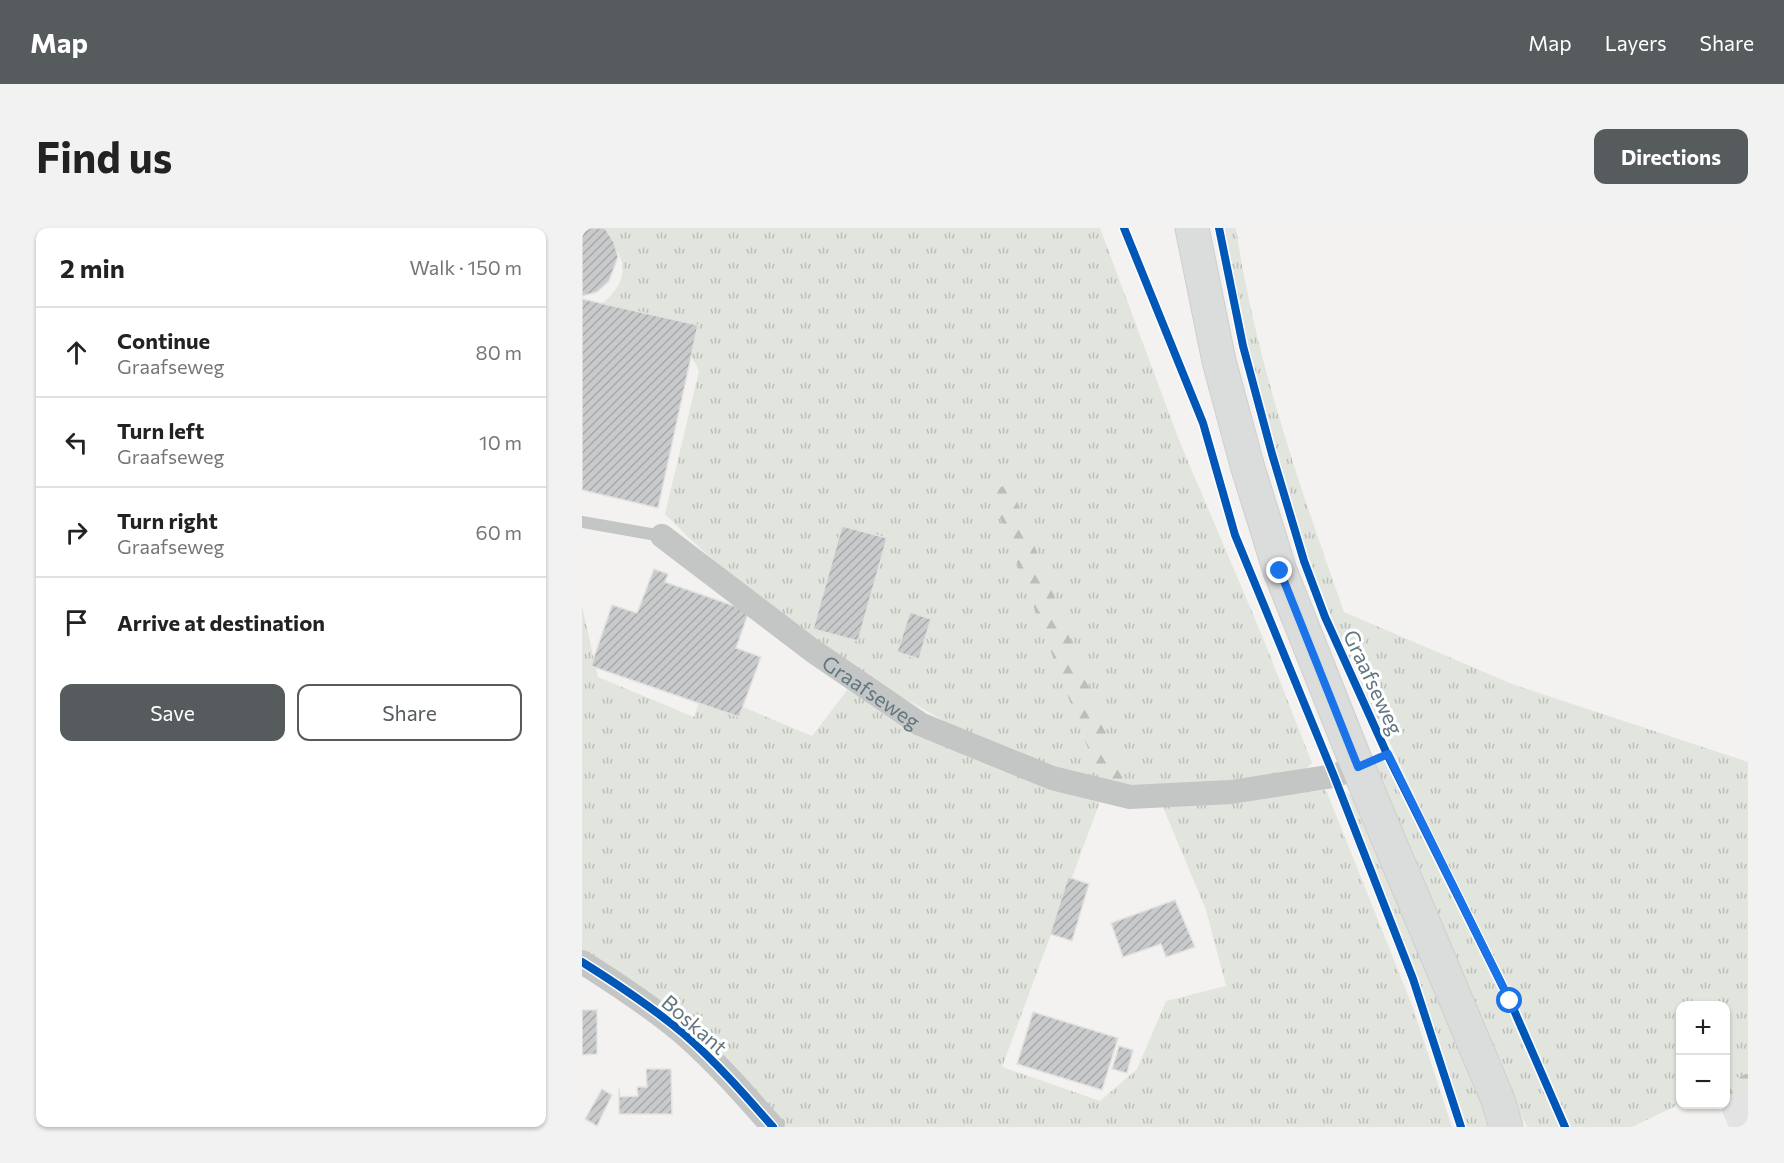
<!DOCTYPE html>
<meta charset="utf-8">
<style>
body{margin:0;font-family:Commissioner,sans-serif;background:#f2f2f2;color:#222}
.controls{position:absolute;right:18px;bottom:18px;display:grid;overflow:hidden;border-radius:12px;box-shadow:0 2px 4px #0004}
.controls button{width:54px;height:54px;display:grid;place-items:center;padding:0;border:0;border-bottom:2px solid #e0e0e0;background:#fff;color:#222;font:30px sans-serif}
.stop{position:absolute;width:18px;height:18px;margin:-14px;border:4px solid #1a73e8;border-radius:50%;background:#fff}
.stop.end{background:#1a73e8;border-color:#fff;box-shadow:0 2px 6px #0008}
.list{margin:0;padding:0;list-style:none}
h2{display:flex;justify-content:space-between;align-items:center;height:78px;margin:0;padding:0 24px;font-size:26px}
h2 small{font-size:20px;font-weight:400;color:#767676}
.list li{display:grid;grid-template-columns:39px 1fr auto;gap:18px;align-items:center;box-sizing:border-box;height:90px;padding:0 24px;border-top:2px solid #e0e0e0}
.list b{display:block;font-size:22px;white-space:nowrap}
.list p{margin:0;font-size:20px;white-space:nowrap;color:#767676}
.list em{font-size:20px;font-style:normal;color:#767676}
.actions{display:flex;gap:12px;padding:18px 24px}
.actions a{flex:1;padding:14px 0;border:2px solid #565c5e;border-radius:12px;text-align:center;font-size:21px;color:#565c5e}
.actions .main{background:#565c5e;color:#fff}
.icon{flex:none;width:33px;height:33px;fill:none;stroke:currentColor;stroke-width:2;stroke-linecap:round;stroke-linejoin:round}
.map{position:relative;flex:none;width:1166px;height:899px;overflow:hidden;border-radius:12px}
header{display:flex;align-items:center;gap:36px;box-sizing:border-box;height:84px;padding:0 30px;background:#565c5e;color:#fff}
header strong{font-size:28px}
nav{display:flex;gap:33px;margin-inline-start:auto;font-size:21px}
.intro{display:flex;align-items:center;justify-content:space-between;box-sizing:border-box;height:144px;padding:0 36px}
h1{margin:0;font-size:42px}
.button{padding:15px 27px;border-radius:12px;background:#565c5e;color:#fff;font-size:21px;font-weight:700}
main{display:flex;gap:36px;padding:0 36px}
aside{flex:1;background:#fff;border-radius:12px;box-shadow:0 2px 4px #0004}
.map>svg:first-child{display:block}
</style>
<header>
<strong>Map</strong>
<nav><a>Map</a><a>Layers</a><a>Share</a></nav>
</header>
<div class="intro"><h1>Find us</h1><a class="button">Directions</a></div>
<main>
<aside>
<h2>2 min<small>Walk · 150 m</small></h2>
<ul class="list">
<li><svg class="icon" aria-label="ahead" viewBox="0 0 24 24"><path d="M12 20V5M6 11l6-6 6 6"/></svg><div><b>Continue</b><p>Graafseweg</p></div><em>80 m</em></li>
<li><svg class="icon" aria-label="left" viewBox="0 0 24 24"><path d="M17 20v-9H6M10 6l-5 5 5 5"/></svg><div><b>Turn left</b><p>Graafseweg</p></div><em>10 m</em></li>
<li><svg class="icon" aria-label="right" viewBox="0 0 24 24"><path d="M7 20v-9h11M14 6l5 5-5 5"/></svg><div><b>Turn right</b><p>Graafseweg</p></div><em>60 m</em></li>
<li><svg class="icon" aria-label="arrive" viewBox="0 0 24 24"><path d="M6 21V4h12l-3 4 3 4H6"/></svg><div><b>Arrive at destination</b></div></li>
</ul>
<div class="actions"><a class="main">Save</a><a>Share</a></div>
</aside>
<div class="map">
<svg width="1166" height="899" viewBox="0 0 1166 899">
<defs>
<pattern id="grass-tufts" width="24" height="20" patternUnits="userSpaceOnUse" patternTransform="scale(1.5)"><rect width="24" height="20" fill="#e2e4de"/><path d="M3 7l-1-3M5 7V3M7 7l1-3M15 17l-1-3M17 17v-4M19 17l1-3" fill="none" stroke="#bbbeb9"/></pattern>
<pattern id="forest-firs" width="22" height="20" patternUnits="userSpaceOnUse" patternTransform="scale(1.5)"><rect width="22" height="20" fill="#e2e4de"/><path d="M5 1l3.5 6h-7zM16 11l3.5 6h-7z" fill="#bbbeb9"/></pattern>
<pattern id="building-hatch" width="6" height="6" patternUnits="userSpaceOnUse" patternTransform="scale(1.5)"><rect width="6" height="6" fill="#c9cacb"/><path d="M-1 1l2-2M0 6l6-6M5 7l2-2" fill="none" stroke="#a7a9aa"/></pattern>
</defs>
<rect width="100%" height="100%" fill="#f3f2f0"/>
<path fill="#e3e3e3" d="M1166,866v33h-19l-9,-20z"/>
<g fill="url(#grass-tufts)">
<path d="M10,0h508l79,212 84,198 49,125 -6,6 -94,15 -85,1 -136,-292 109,287 -55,-16 -90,-37 -149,-84 -116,-104 -25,-25 34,-143c-16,-41 -65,-43 -96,-68 33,-27 21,-56 -11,-75z"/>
<path d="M639,0h15c19,131 64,259 108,384l168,72 236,78v311l-22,10v-77h-46v98l-48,23h-61l-60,-135 -71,-143 -59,-125 -31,-58 -51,-134 -48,-166z"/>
<path d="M0,378l16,71 96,40 9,-27 109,46 36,-47 253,110 -99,268 98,34 37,-32 29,-68 60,-15 -20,-76 -44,-105h30l134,-15 86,215 40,122h-666l-42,-47 -162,-128z"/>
<path d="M801,531l123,247 53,121h-32l-34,-70 -120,-293z"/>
<path d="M762,563l11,7 138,329h-26l-50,-149z"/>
</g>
<g fill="url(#forest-firs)">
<path d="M428,255l117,302 -27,-5 -110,-288z"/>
<path d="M1166,845v21l-22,10v-11l4,-12z"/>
</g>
<g fill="url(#building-hatch)" stroke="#e2e2e0" stroke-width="1.5">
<path d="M0,0h23l9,14 4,15 -9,24 -12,11 -15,4z"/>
<path d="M0,71l116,26 -40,183 -76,-18z"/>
<path d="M260,298l45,12 -29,103 -45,-12z"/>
<path d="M72,341l14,5 -3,8 84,29 -13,37 25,9 -22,60 -148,-51 21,-61 25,8z"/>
<path d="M328,384l21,7 -12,40 -22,-7z"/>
<path d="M486,649l21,7 -17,57 -22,-7z"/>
<path d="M593,672l20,47 -29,10 -5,-13 -38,13 -12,-34z"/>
<path d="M0,782h15v44l-15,1z"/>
<path d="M451,784l85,26 -16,52 -85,-26z"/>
<path d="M537,818l14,4 -6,23 -15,-4z"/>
<path d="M64,841h25l1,45h-53v-26l1,9 18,-1 -1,-9h10z"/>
<path d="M20,861l10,6 -15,31 -12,-7z"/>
</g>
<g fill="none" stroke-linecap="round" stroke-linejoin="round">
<g stroke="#cecfce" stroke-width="35">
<path id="primary" d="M610,0l27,133 28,104 33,106 78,196 140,333 8,27"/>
</g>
<path stroke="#c4c6c6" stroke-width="12" d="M0,294l80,14"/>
<g stroke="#c4c6c6" stroke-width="24">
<path id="s1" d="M80,308l151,115 107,73 132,54 78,19 101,-5 103,-16 24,-9"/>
<path d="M0,734c35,22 70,45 102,72 32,28 61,61 89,93"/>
</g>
<use href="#primary" stroke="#dbdcdc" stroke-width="33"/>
<g stroke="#fff" stroke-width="11">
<g id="cycleway">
<path d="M542,0l79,195 32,112 99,241 79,203 48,148"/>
<path d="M637,0l24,118 29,108 32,107 21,56 62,137 123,247 55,126"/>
<path d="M0,734c35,22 70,45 102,72 32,28 61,61 89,93"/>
</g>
</g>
<use href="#cycleway" stroke="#0057b8" stroke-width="8"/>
</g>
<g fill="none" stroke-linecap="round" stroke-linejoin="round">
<path stroke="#1a73e8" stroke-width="8" d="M698,343l78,196 30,-13 122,247"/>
</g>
<g text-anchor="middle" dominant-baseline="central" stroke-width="6" stroke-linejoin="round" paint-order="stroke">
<g font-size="21" fill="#637780" stroke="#fff">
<text transform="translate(792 454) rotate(65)">Graafseweg</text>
<text stroke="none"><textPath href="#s1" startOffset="261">Graafseweg</textPath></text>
<text transform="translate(113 796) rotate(41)">Boskant</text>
</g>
</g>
</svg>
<div class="controls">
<button>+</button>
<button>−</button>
</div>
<div class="stop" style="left:928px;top:773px"></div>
<div class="stop end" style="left:698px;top:343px"></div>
</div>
</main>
